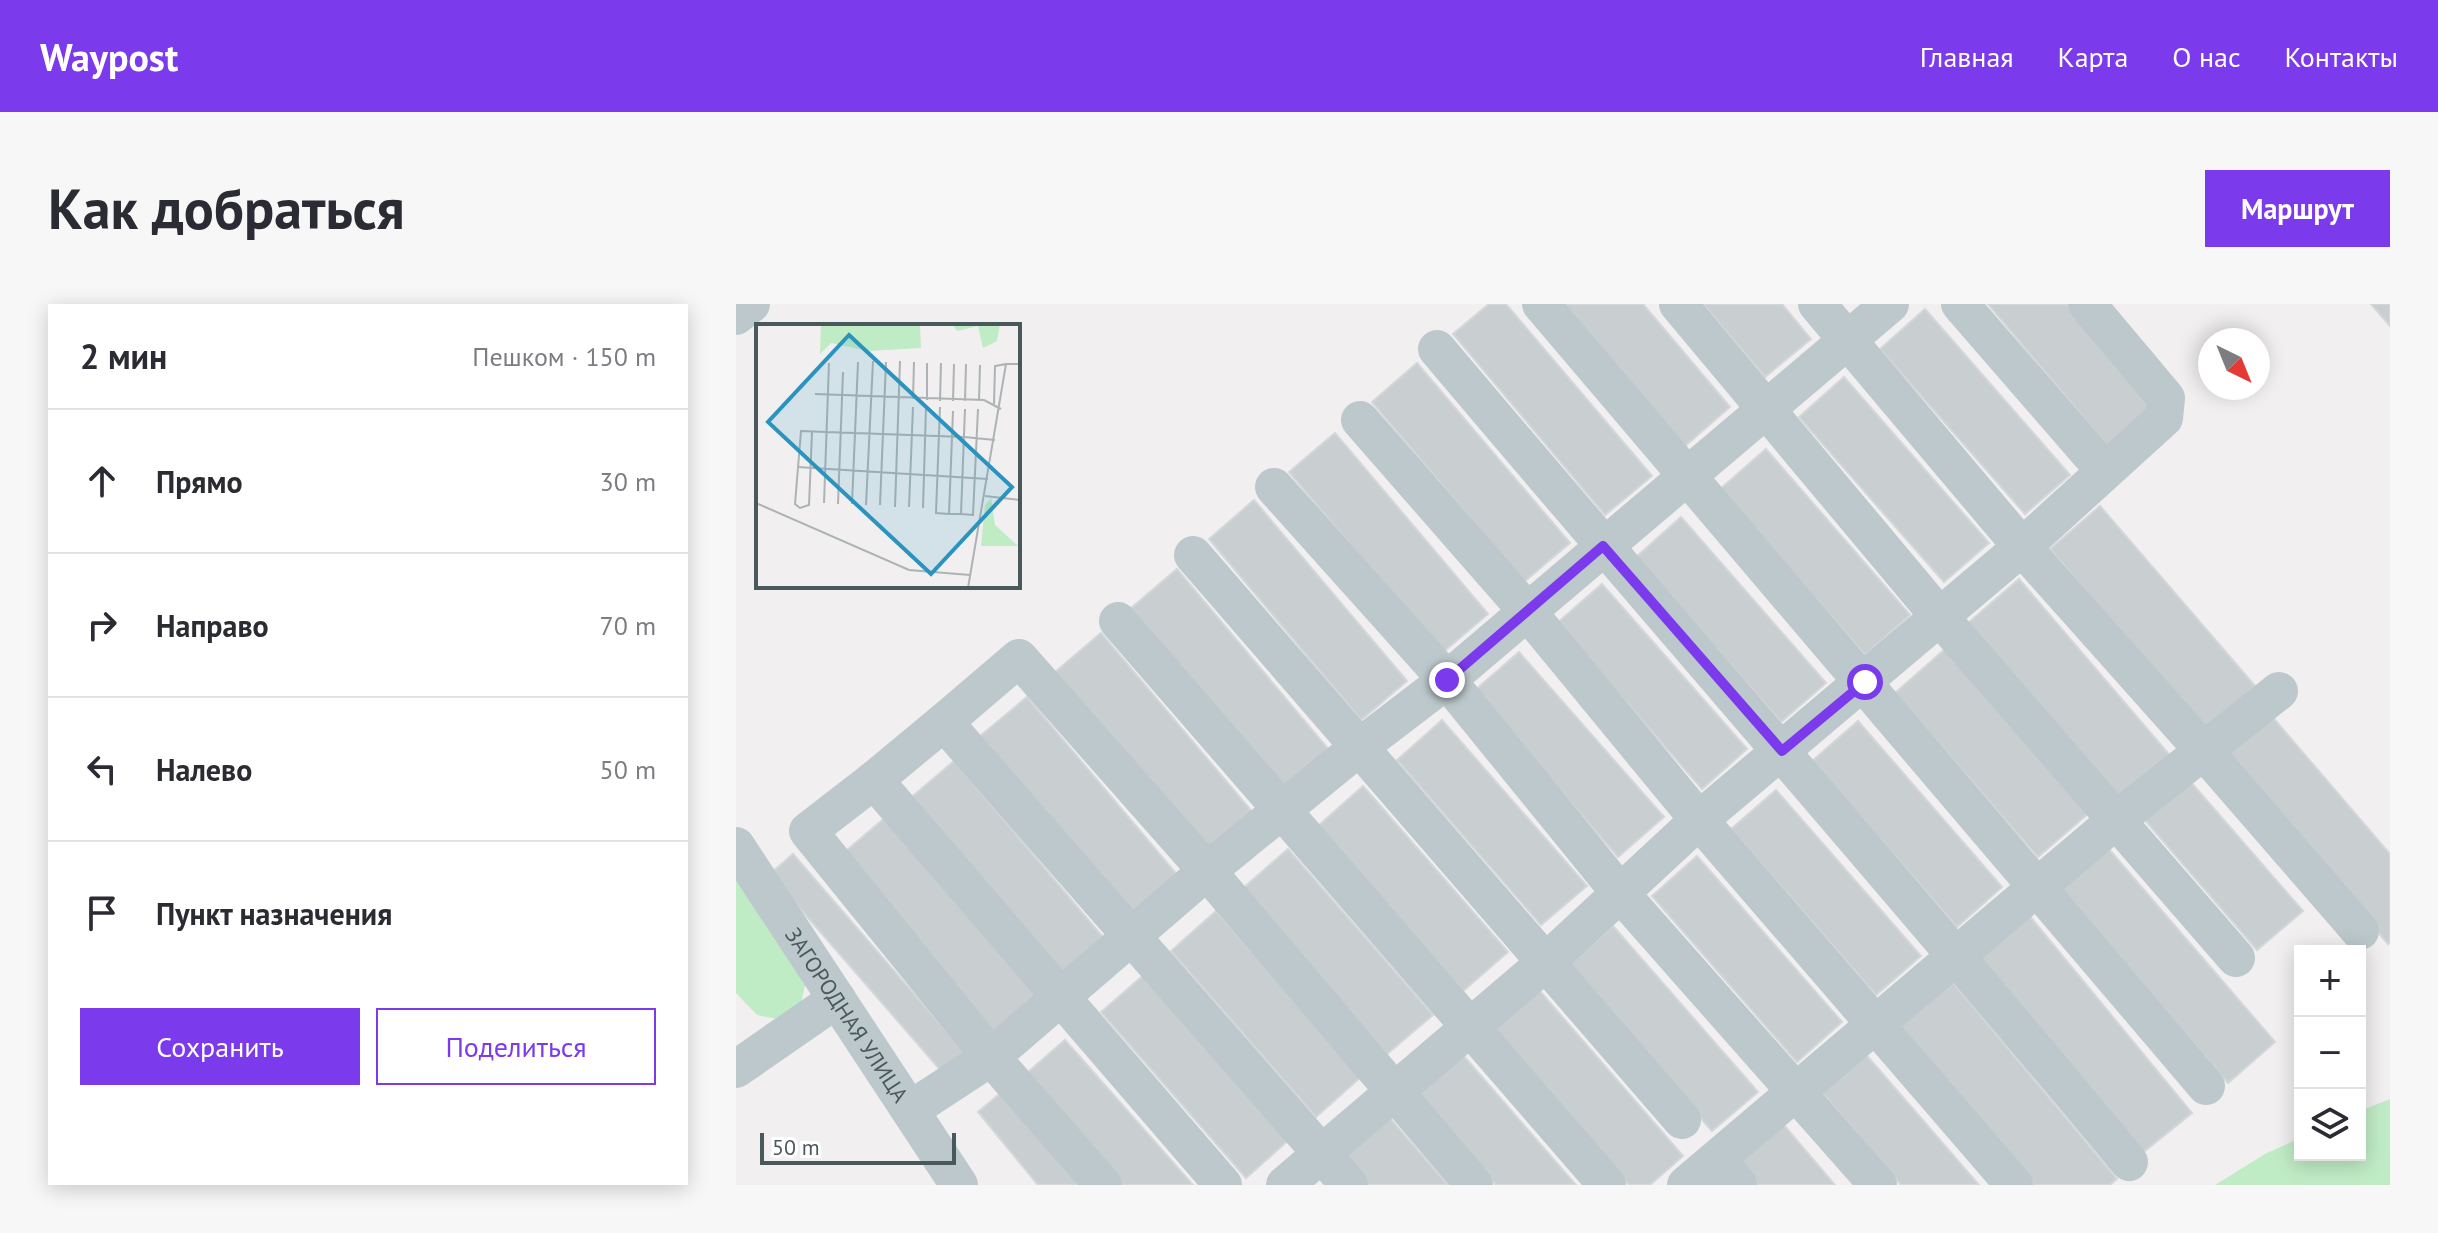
<!DOCTYPE html>
<html lang="ru">
<meta charset="utf-8">
<style>
body{margin:0;font-family:"PT Sans",sans-serif;background:#f7f7f7;color:#2b2b33}
.controls{position:absolute;right:24px;bottom:24px;display:grid;overflow:hidden;border-radius:0px;box-shadow:0 4px 20px #0003}
.controls button{width:72px;height:72px;display:grid;place-items:center;padding:0;border:0;border-bottom:2px solid #e1e1e2;background:#fff;color:#2b2b33;font:40px sans-serif}
.compass{position:absolute;left:1462px;top:24px;width:72px;height:72px;border-radius:50%;background:#fff;box-shadow:0 4px 20px #0003;rotate:137deg}
.scale{position:absolute;left:24px;bottom:20px;width:196px;box-sizing:border-box;padding-left:8px;border:4px solid #48585b;border-top:0;font-size:22px;line-height:28px;white-space:nowrap;color:#48585b;-webkit-text-stroke:6px #fff;paint-order:stroke}
.stop{position:absolute;width:24px;height:24px;margin:-18px;border:6px solid #7c3aed;border-radius:50%;background:#fff}
.stop.end{background:#7c3aed;border-color:#fff;box-shadow:0 2px 8px #0008}
.list{margin:0;padding:0;list-style:none}
h2{display:flex;justify-content:space-between;align-items:center;height:104px;margin:0;padding:0 32px;font-size:34px}
h2 small{font-size:26px;font-weight:400;color:#7c7c81}
.list li{display:grid;grid-template-columns:52px 1fr auto;gap:24px;align-items:center;box-sizing:border-box;height:144px;padding:0 32px;border-top:2px solid #e1e1e2}
.list b{display:block;font-size:30px;white-space:nowrap}
.list em{font-size:26px;font-style:normal;color:#7c7c81}
.actions{display:flex;gap:16px;padding:24px 32px}
.actions a{flex:1;padding:18px 0;border:2px solid #7c3aed;border-radius:0px;text-align:center;font-size:28px;color:#7c3aed}
.actions .main{background:#7c3aed;color:#fff}
.icon{flex:none;width:44px;height:44px;fill:none;stroke:currentColor;stroke-width:2;stroke-linecap:round;stroke-linejoin:round}
.map{position:relative;flex:none;width:1654px;height:881px;overflow:hidden;border-radius:0px}
header{display:flex;align-items:center;gap:48px;box-sizing:border-box;height:112px;padding:0 40px;background:#7c3aed;color:#fff}
header strong{font-size:38px}
nav{display:flex;gap:44px;margin-inline-start:auto;font-size:28px}
.intro{display:flex;align-items:center;justify-content:space-between;box-sizing:border-box;height:192px;padding:0 48px}
h1{margin:0;font-size:56px}
.button{padding:20px 36px;border-radius:0px;background:#7c3aed;color:#fff;font-size:28px;font-weight:700}
main{display:flex;gap:48px;padding:0 48px}
aside{flex:1;background:#fff;border-radius:0px;box-shadow:0 4px 20px #0003}
.map>svg:first-child{display:block}
</style>
<header>
<strong>Waypost</strong>
<nav><a>Главная</a><a>Карта</a><a>О нас</a><a>Контакты</a></nav>
</header>
<div class="intro"><h1>Как добраться</h1><a class="button">Маршрут</a></div>
<main>
<aside>
<h2>2 мин<small>Пешком · 150 m</small></h2>
<ul class="list">
<li><svg class="icon" aria-label="ahead" viewBox="0 0 24 24"><path d="M12 20V5M6 11l6-6 6 6"/></svg><div><b>Прямо</b></div><em>30 m</em></li>
<li><svg class="icon" aria-label="right" viewBox="0 0 24 24"><path d="M7 20v-9h11M14 6l5 5-5 5"/></svg><div><b>Направо</b></div><em>70 m</em></li>
<li><svg class="icon" aria-label="left" viewBox="0 0 24 24"><path d="M17 20v-9H6M10 6l-5 5 5 5"/></svg><div><b>Налево</b></div><em>50 m</em></li>
<li><svg class="icon" aria-label="arrive" viewBox="0 0 24 24"><path d="M6 21V4h12l-3 4 3 4H6"/></svg><div><b>Пункт назначения</b></div></li>
</ul>
<div class="actions"><a class="main">Сохранить</a><a>Поделиться</a></div>
</aside>
<div class="map">
<svg width="1654" height="881" viewBox="0 0 1654 881">
<rect width="100%" height="100%" fill="#f1eff0"/>
<g fill="#c0ecc5">
<path d="M0,564l69,117 -8,38 -40,-8 -21,-22z"/>
<path d="M1654,795v86h-175l50,-31 35,-16v17h60v-44z"/>
</g>
<g fill="#c9ced0" stroke="#d3d7da" stroke-width="2">
<path d="M753,0h17l146,172 -47,39 -152,-181z"/>
<path d="M829,0h78l87,103 -45,39z"/>
<path d="M967,0h79l29,35 -46,38z"/>
<path d="M1252,0h79l89,105 -47,39z"/>
<path d="M1635,0h19v22z"/>
<path d="M1189,5l145,166 -45,39 -145,-165z"/>
<path d="M681,59l153,180 -46,39 -152,-180z"/>
<path d="M1108,73l145,166 -45,39 -145,-165z"/>
<path d="M599,129l153,181 -46,39 -153,-181z"/>
<path d="M1030,145l144,166 -45,40 -145,-166z"/>
<path d="M518,196l153,181 -46,39 -152,-181z"/>
<path d="M1364,202l155,180 -51,44 -154,-181z"/>
<path d="M945,213l145,166 -45,39 -145,-165z"/>
<path d="M441,265l152,181 -45,39 -153,-181z"/>
<path d="M1283,275l154,180 -50,44 -155,-180z"/>
<path d="M866,280l145,165 -45,40 -145,-166z"/>
<path d="M365,329l153,181 -46,39 -153,-181z"/>
<path d="M1209,345l144,164 -51,44 -143,-164z"/>
<path d="M783,348l145,165 -46,40 -144,-166z"/>
<path d="M291,393l152,180 -46,39 -153,-180z"/>
<path d="M1533,409l121,141v88l-2,2 -165,-192z"/>
<path d="M706,416l145,166 -46,39 -144,-165z"/>
<path d="M1122,417l144,166 -45,40 -145,-166z"/>
<path d="M218,457l153,181 -46,39 -153,-181z"/>
<path d="M1453,476l114,131 -46,39 -113,-131z"/>
<path d="M627,482l145,166 -45,39 -145,-165z"/>
<path d="M1040,486l145,166 -45,39 -145,-166z"/>
<path d="M151,512l153,181 -47,39 -152,-181z"/>
<path d="M1371,543l168,195 -47,41 -168,-196z"/>
<path d="M552,545l145,166 -46,39 -145,-165z"/>
<path d="M57,550l172,199 -22,20 -173,-199z"/>
<path d="M961,552l145,166 -45,40 -145,-166z"/>
<path d="M480,607l145,166 -45,40 -145,-166z"/>
<path d="M1292,610l164,199 -51,41 -164,-198z"/>
<path d="M877,622l145,166 -46,39 -144,-165z"/>
<path d="M410,669l145,165 -45,40 -145,-166z"/>
<path d="M1214,675l167,200 -7,6h-76l-136,-162z"/>
<path d="M803,686l144,166 -33,29h-21l-136,-155z"/>
<path d="M329,736l128,145h-80l-93,-106z"/>
<path d="M1126,746l117,135h-78l-83,-97z"/>
<path d="M726,750l114,131h-80l-80,-91z"/>
<path d="M266,788l77,93h-41l-60,-73z"/>
<path d="M651,811l61,70h-80l-27,-31z"/>
<path d="M1047,820l52,61h-77l-19,-22z"/>
</g>
<g fill="none" stroke-linecap="round" stroke-linejoin="round">
<g stroke="#bcc8cb" stroke-width="38">
<path d="M805,0l665,782"/>
<path d="M942,0l261,312 297,342"/>
<path d="M1081,0l205,243 181,203 157,181"/>
<path d="M1224,0l145,167"/>
<path d="M0,12l15,-12"/>
<path d="M701,45c229,272 465,539 692,813"/>
<path d="M624,116l167,191 172,209 315,365"/>
<path d="M538,183l173,193 174,214 257,291"/>
<path d="M457,251l489,565"/>
<path d="M382,317l489,564"/>
<path d="M208,418l-70,58 349,405"/>
<path d="M138,476l-66,51 183,226 112,128"/>
<path id="s1" d="M0,542l223,339"/>
<path d="M0,765l101,-70"/>
<path d="M174,806l81,-53 216,-186 151,-123 89,-68 443,-376"/>
<path d="M981,856l21,25"/>
<path d="M549,881l260,-222 154,-143 323,-273 142,-129 2,-20 -79,-94"/>
<path d="M613,881l-405,-463 75,-64 188,213 267,314"/>
<path d="M950,881l429,-364 164,-130"/>
</g>
</g>
<g fill="none" stroke-linecap="round" stroke-linejoin="round">
<path stroke="#7c3aed" stroke-width="10" d="M711,376l156,-134 179,205 83,-69"/>
</g>
<g text-anchor="middle" dominant-baseline="central" stroke-width="6" stroke-linejoin="round" paint-order="stroke">
<g font-size="22" fill="#48585b" stroke="#fff">
<text stroke="none"><textPath href="#s1" startOffset="202">ЗАГОРОДНАЯ УЛИЦА</textPath></text>
</g>
</g>
<g transform="translate(20 20)">
<rect width="264" height="264" fill="#f1eff0"/>
<path d="M65,0h99l1,24 -52,3 -38,-8 -11,11zM196,0h48l-3,17 -14,7 -5,-22 -21,5zM235,174l4,27 23,21h-37l4,-41z" fill="#c0ecc5"/>
<path fill="none" stroke="#adb3b4" stroke-width="2" d="M59,70l169,6 17,9M157,75l1,-37M171,76v-37M223,76l1,-35M184,77l1,-38M197,77l1,-37M209,77l1,-37M238,80l1,-38 11,-2M184,83l-4,106 13,1 4,-103M56,108l-3,73 -9,3 -5,-4 6,-73 26,1 137,5 31,3M41,143l191,12M229,172l35,4M0,179l153,67 61,5M68,179l5,-140M82,180l5,-132M96,180l6,-142M110,181l7,-144M124,181l6,-143M139,183l5,-146M153,183l4,-100M167,184l3,-101M193,190h12l4,-105M205,190l12,1 5,-106M212,264l38,-224h14"/>
<path fill="#2b94be" fill-opacity="0.15" stroke="#2b94be" stroke-width="4" d="M93,11l163,152 -81,87 -163,-152z"/>
<rect width="264" height="264" fill="none" stroke="#48585b" stroke-width="4"/>
</g>
</svg>
<div class="controls">
<button>+</button>
<button>−</button>
<button><svg class="icon" aria-label="layers" viewBox="0 0 24 24"><path d="M12 4l9 5-9 5-9-5zM3 14l9 5 9-5"/></svg></button>
</div>
<svg class="compass" viewBox="-18 -18 36 36"><path d="M0-13l5 13h-10z" fill="#e53935"/><path d="M0 13l5-13h-10z" fill="#7c7c81"/></svg>
<div class="scale">50 m</div>
<div class="stop" style="left:1129px;top:378px"></div>
<div class="stop end" style="left:711px;top:376px"></div>
</div>
</main>
